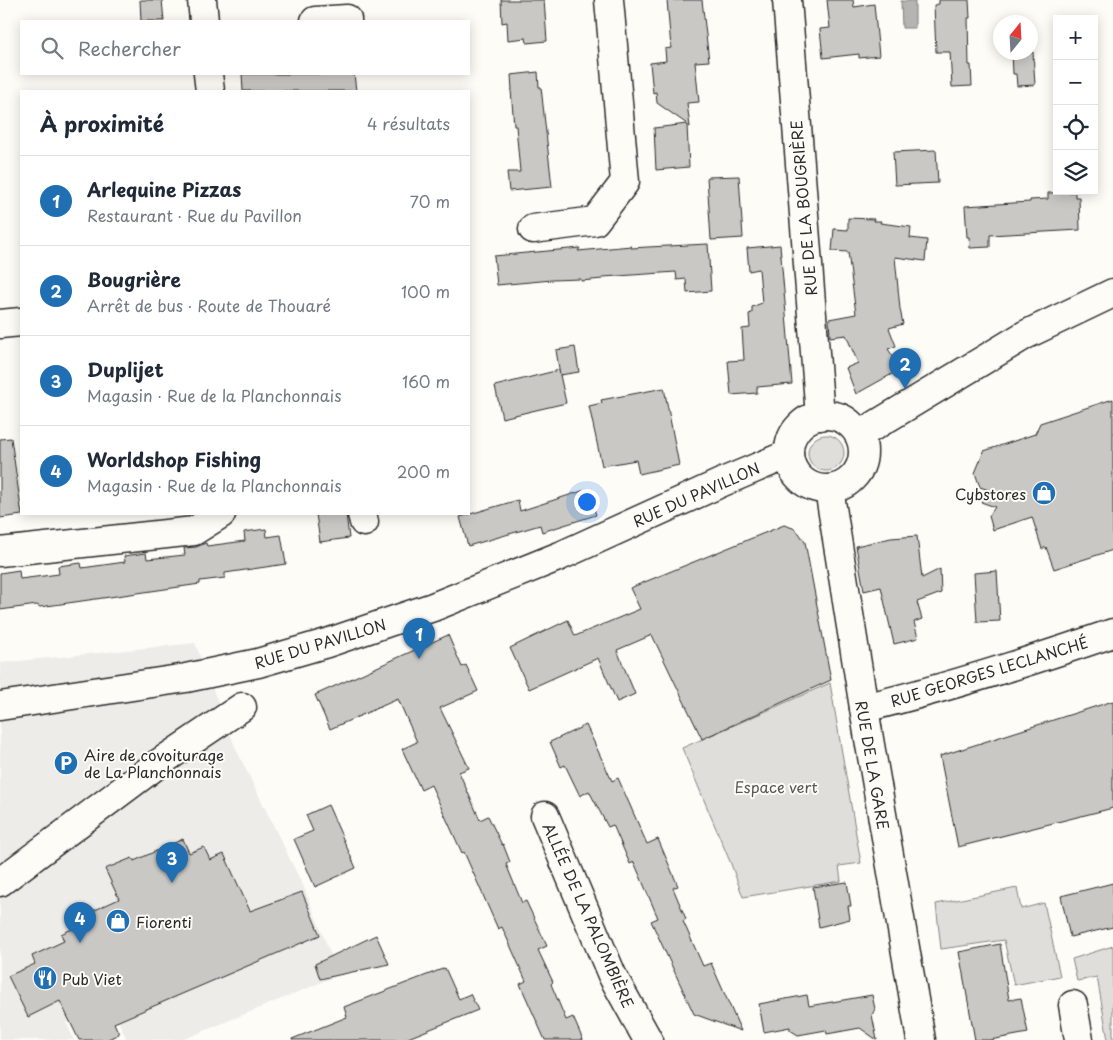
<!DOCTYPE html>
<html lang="fr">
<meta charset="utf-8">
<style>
body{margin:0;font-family:"Playpen Sans",sans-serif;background:#f6f6f7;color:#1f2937}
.controls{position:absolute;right:15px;top:15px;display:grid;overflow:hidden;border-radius:0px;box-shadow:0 2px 12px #0003}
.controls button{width:45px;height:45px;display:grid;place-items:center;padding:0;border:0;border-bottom:1px solid #e0e1e3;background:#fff;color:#1f2937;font:25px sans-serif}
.compass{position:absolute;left:993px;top:15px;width:45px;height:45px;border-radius:50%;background:#fff;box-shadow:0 2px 12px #0003;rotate:18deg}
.you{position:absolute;left:586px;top:501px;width:18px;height:18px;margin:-12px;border:4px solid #fff;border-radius:50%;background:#1a73e8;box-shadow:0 0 0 8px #1a73e833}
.badge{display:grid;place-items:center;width:32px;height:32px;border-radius:50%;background:#1f6fb2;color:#fff;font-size:16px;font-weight:700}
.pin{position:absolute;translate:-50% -41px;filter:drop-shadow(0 1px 2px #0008)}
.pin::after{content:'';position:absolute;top:26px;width:18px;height:15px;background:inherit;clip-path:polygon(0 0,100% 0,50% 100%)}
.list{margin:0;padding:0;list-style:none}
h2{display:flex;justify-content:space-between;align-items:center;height:65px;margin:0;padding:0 20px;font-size:21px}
h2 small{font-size:16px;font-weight:400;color:#747a83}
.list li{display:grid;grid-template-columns:32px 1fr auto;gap:15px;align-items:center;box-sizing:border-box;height:90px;padding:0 20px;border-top:1px solid #e0e1e3}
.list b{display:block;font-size:19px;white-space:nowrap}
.list p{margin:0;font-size:16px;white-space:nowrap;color:#747a83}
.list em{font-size:16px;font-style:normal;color:#747a83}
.icon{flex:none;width:28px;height:28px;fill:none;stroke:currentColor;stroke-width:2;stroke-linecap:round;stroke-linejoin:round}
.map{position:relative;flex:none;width:1113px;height:1040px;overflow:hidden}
.search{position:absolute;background:#fff;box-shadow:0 2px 12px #0003;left:20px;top:20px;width:450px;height:55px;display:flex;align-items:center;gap:12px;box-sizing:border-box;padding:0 18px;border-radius:0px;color:#747a83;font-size:19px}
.panel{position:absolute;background:#fff;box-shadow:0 2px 12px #0003;left:20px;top:90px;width:450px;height:425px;border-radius:0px}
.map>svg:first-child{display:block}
</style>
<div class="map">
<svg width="1113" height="1040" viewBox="0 0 1113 1040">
<rect width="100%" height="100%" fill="#fdfcf7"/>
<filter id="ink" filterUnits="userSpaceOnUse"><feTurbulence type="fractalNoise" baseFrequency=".02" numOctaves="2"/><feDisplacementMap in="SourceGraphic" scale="10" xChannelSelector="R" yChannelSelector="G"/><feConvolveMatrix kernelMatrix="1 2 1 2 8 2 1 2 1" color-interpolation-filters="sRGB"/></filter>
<g filter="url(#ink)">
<path fill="#edece8" d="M195,643l41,106 69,141 34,85 -157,65h-55l-17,-37 -44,19 8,18h-74v-377z"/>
<g fill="#dfdeda" stroke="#858482">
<circle cx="826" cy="453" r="18"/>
<path d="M830,683l31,180 -22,3 2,15 -98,16 -12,-33 -49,-116z"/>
<path d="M1017,888l4,21 23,-6 16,73 -46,9 -10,-45 -63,9 -5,-45z"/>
<path d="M1113,946v94h-5l-11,-63 -20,4 -5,-22z"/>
</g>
<path fill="#b5b4b1" stroke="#7e7d7b" d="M901,1h14v27h-13z"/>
<g fill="#c9c8c4" stroke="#2b2b2b">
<path d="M140,0h22l2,21h-23z"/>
<path d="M501,0h43l3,41 -20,2 -1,-5 -18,2 -1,-18 -5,1z"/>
<path d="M667,0h35l7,61 -14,1 4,40 -12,1 3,24 -3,-2 2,42 -33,3 -2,-42 33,-4 -30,-21 -1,-11 -3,1 -3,-30 16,-2 -1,-12 6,-1z"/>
<path d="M827,0h26l1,7 20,-3 5,52 -20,2v-4l-36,4 -3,-29 10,-1z"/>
<path d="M939,0h30l1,18h-2l1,47h2l1,21 -20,1 -2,-35h-14l-2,-47 5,-1z"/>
<path d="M1012,52h21l2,33 -18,1 -1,-12h-3z"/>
<path d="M538,72l1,15h2l11,100 -43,4 -2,-19h13l-4,-46h-2l-3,-36h1l-1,-15z"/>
<path d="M242,74h112l2,17h-113z"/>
<path d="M936,150l2,33 -43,2 -2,-33z"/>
<path d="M739,176l4,62 -32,2 -4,-63z"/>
<path d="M1075,192v5h4l1,33 -90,5v12l-20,1 -1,-11h-2l-2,-31 65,-4v-2l18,-1v-6z"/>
<path d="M848,218l26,1 -1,2h8l-1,2 31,4 -1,11 17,2 -2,21 -30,-4 5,52 3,15 -14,4 7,18 -8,3 13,20 -45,25 -10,-26 12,-5 -12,-28 -16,2 -1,-18 27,-5 -8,-62 -16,-1 2,-22 14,1z"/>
<path d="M708,244l3,47 -24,2 -1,-14 -9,1 -1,-8 -73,5v2l-22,2v-2l-29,1 -55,5 -3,-29 86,-8 -2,3 53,-5v2l17,-1z"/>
<path d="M780,245l12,139 -35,3v6l-26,2 -3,-34 16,-1 -2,-31 8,-1 -1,-14 3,-1v-6l10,-4 -3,-34 -10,2 -2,-23z"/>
<path d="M575,347l4,25 -19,3 -4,-25z"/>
<path d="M559,370l7,33 -64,15 -7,-32z"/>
<path d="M664,388l15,77 -40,9 -3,-14 -34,6 -13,-60 13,-3 -1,-3z"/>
<path d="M1113,399v151l-59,19 -8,-22 -4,2 -10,-32 -39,13 -4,-14 6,-9 -14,-5 8,-12 -9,-3 -5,-14 9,-22 51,-17 5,-11z"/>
<path d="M11,438l11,77 -22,3v-79z"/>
<path d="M588,489l8,26 -54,17 -2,-7 -72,21 -8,-29 58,-17 2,11z"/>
<path d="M316,514h30l3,24 -29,4z"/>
<path d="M784,525l9,3 6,5 6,9 26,138 -129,59 -50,-104 -35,15 18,44 -18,8 -19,-44 -69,31 -19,-41 58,-28 7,16 65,-27 -10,-21z"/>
<path d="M266,529l1,8 14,-2 5,29 -61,9v5l-25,3v3l-160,23 -3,-2 -37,5v-37l19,-3 1,9 39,-5 -1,-8 23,-3 1,5 43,-6 -1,-6 22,-3 1,6 38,-4 -1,-7 12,-1 10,-4 1,3 38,-5 -1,-9z"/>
<path d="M917,536l5,42 18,-9 1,24 -24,9 5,17 -8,3 4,16 -24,6 -13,-57 -17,4 -8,-45 35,-8z"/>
<path d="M997,571l3,50 -23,1 -3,-49z"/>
<path d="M448,635l14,32 4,-2 12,26 -38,17 29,60 -10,4 21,48 8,-4 14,29 1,-1 7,18 -4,2 16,39 4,-2 21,45 -9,4 15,32 -2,2 15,36 7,-3 10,23h-38l-25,-56 6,-3 -24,-54 -4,2 -34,-77 -2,1 -31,-68 -10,5 -19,-41 15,-7 -19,-43 -68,30 -15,-34z"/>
<path d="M1113,701v107l-155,39 -18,-91z"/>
<path d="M586,725l26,56 6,-3 29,66 11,-5 20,47 -5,2 13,31 -3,2 20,45 8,-3 30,68 -47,-17 -43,-93 7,-3 -24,-56 -4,2 -17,-39 -5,2 -19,-36 -9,5 -15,-31 -4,2 -11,-25z"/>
<path d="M328,805l28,63 -41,19 -21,-48 19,-8 -7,-16z"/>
<path d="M183,839l6,14 15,-6 6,13 14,-6 26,57 52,-19 18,43 -206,88 5,11 -13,6h-27l-19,-39 -32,16 -20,-41 27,-12 -3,-8 32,-15 -3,-7 22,-10 -3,-7 39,-18 -14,-30 27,-11 2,3z"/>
<path d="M847,882l4,24h-3l2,13 -31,8 -6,-40z"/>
<path d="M1113,883v44l-43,10 -9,-41z"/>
<path d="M376,935l13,29 -69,15 -5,-15z"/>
<path d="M1000,944l9,56 12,-2 7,35 -38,7h-15l-16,-88z"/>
<path d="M445,968l14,31 11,-5 8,16 -75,30h-111v-1l55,-22 -3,-10z"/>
<path d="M807,995l2,11 63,-11 3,14 -3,6 5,25 -17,-12 -33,6 -1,-4 -28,5 -8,-5v-3l-26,5 -5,-28z"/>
</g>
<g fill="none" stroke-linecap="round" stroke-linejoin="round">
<g stroke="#2b2b2b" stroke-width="31">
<g id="minor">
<path d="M202,0l2,21"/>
<path d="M787,0l33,416"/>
<path d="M315,21l32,-2v2"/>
<path d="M208,74l2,17"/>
<path d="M533,229l62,-8 30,-39 -16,-182"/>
<path d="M0,324l21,-2"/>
<circle cx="826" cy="452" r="37"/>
<path d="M859,435l166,-100 88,-42"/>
<path d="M829,489l40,250 52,301"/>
<path d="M362,514l2,8"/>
<path d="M0,552l194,-21 27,-17"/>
<path d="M0,706l186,-28 72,-15 69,-20 106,-36 127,-51 165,-75 64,-27"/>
<path d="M864,708c84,-20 167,-47 249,-75"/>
<path d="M545,816l67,159 36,65"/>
<path d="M0,882l159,-119 83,-56"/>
<path d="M1073,1005l6,35"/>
</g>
</g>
<use href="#minor" stroke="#fdfcf7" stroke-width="28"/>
</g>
</g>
<defs>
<g id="shop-disc" transform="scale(1.25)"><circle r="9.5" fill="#1f6fb2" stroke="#fdfcf7"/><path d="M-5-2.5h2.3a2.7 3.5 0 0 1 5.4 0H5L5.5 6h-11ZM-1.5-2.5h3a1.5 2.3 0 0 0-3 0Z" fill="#fff"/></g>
<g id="parking-disc" transform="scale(1.25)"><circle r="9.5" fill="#1f6fb2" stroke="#fdfcf7"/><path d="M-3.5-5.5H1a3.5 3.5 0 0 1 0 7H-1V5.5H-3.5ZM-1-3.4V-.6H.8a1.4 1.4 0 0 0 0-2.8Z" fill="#fff"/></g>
<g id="restaurant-disc" transform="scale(1.25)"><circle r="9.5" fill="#1f6fb2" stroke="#fdfcf7"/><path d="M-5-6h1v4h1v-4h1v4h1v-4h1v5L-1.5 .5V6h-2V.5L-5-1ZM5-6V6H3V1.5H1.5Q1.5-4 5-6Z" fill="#fff"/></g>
</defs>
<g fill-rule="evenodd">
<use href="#shop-disc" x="1044" y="493"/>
<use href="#parking-disc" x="66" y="763"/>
<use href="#shop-disc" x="118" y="921"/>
<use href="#restaurant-disc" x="45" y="978"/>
</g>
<g text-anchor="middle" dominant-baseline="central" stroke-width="4" stroke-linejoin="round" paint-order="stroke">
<g font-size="15" fill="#2b2b2b" stroke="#fdfcf7">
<text transform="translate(803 208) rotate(-95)">RUE DE LA BOUGRIÈRE</text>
<text transform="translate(696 494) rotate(-24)">RUE DU PAVILLON</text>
<text transform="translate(320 643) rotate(-17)">RUE DU PAVILLON</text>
<text transform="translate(989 671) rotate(-17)">RUE GEORGES LECLANCHÉ</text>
<text transform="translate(873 765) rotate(80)">RUE DE LA GARE</text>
<text transform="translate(589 915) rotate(66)">ALLÉE DE LA PALOMBIÈRE</text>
</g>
<g font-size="15" fill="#2b2b2b" stroke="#fdfcf7" text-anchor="start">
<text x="1026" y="493" text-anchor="end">Cybstores</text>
<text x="84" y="754">Aire de covoiturage<tspan x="84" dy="17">de La Planchonnais</tspan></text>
<text x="136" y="921">Fiorenti</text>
<text x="62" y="978">Pub Viet</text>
</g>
<g font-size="15" fill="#585857" stroke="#fdfcf7">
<text x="776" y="786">Espace vert</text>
</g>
</g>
</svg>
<div class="controls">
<button>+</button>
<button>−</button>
<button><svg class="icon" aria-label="locate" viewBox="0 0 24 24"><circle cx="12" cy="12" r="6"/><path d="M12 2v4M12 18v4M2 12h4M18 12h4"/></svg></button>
<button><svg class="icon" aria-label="layers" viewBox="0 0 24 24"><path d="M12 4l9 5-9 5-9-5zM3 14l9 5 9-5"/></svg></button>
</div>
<svg class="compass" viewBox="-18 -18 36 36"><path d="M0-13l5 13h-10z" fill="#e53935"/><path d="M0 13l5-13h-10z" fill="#747a83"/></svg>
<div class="you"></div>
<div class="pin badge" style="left:419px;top:659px">1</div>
<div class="pin badge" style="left:905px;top:389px">2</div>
<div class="pin badge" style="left:172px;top:883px">3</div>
<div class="pin badge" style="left:80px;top:943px">4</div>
<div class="search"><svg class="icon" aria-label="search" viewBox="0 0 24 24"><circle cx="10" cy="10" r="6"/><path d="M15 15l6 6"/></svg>Rechercher</div>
<section class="panel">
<h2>À proximité<small>4 résultats</small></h2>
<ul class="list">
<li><span class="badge">1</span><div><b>Arlequine Pizzas</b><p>Restaurant · Rue du Pavillon</p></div><em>70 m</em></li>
<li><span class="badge">2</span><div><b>Bougrière</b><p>Arrêt de bus · Route de Thouaré</p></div><em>100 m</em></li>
<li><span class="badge">3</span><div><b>Duplijet</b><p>Magasin · Rue de la Planchonnais</p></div><em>160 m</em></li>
<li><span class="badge">4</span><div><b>Worldshop Fishing</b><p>Magasin · Rue de la Planchonnais</p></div><em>200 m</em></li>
</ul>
</section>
</div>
